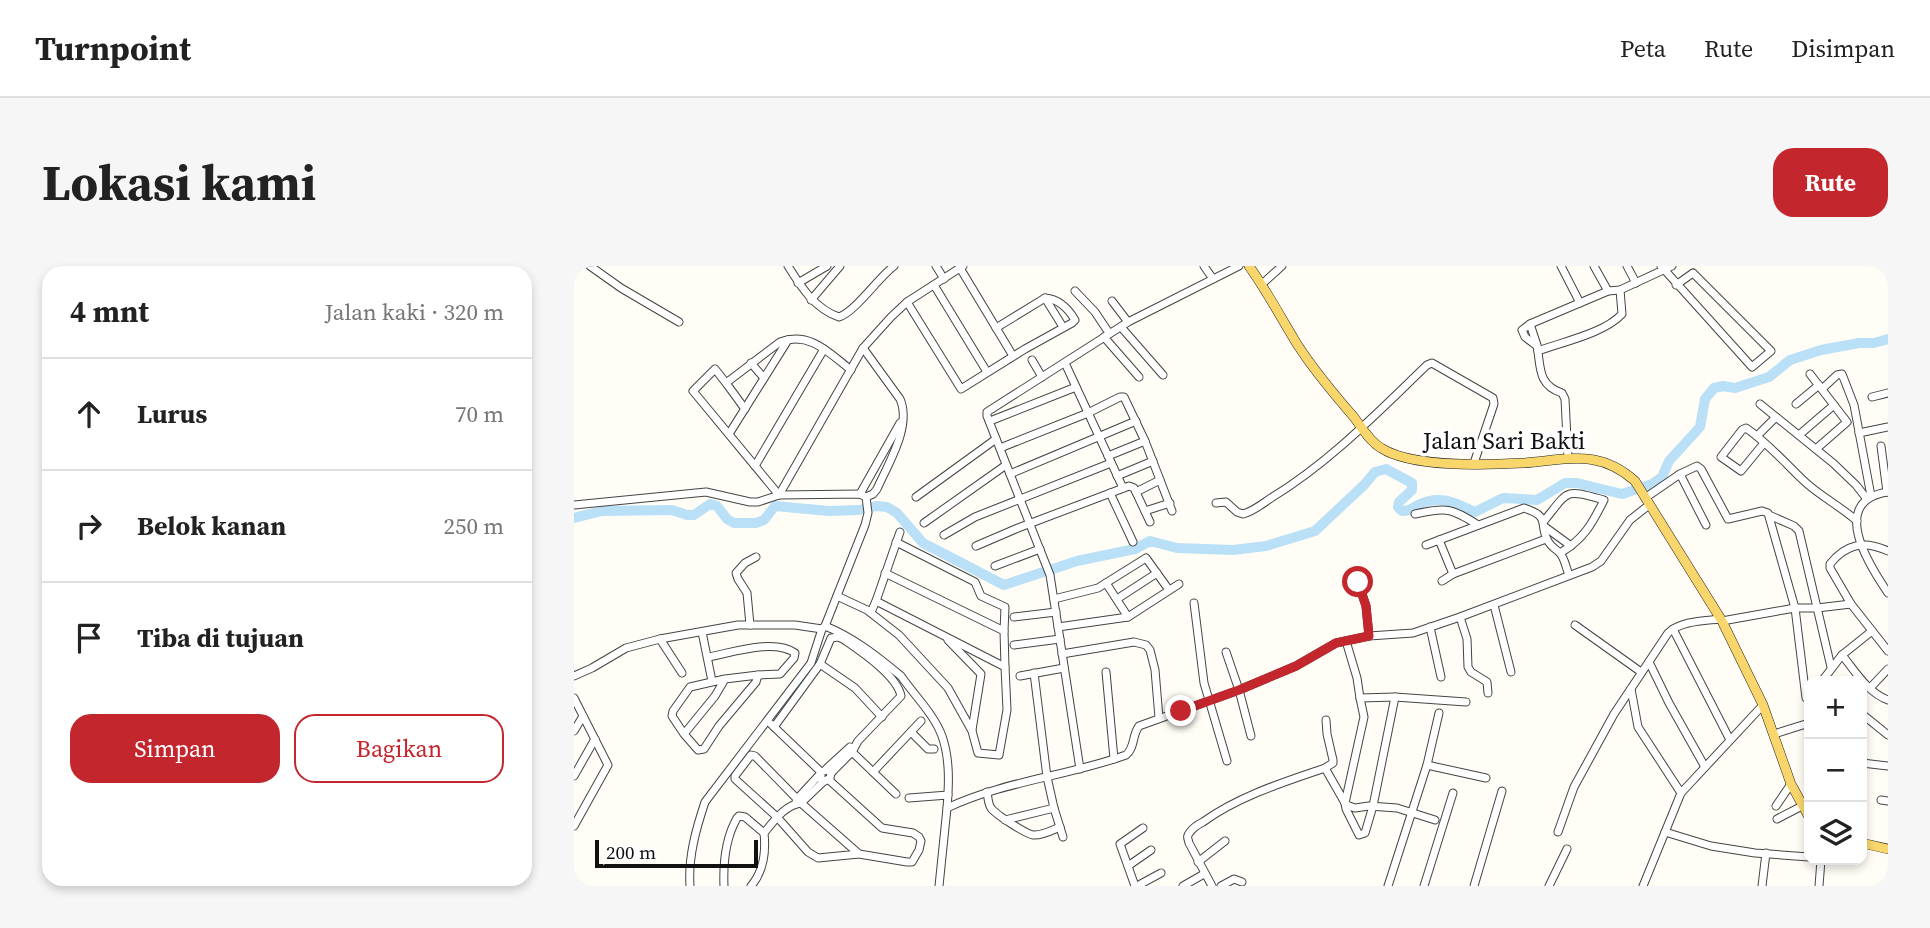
<!DOCTYPE html>
<html lang="id">
<meta charset="utf-8">
<style>
body{margin:0;font-family:"Source Serif 4",serif;background:#f6f6f6;color:#222}
.controls{position:absolute;right:21px;bottom:21px;display:grid;overflow:hidden;border-radius:14px;box-shadow:0 4px 10px #0003}
.controls button{width:63px;height:63px;display:grid;place-items:center;padding:0;border:0;border-bottom:2px solid #e0e0e0;background:#fff;color:#222;font:35px sans-serif}
.scale{position:absolute;left:21px;bottom:18px;width:163px;box-sizing:border-box;padding-left:7px;border:4px solid #111;border-top:0;font-size:19px;line-height:24px;white-space:nowrap;color:#111;-webkit-text-stroke:5px #fff;paint-order:stroke}
.stop{position:absolute;width:21px;height:21px;margin:-16px;border:5px solid #c4262e;border-radius:50%;background:#fff}
.stop.end{background:#c4262e;border-color:#fff;box-shadow:0 2px 7px #0008}
.list{margin:0;padding:0;list-style:none}
h2{display:flex;justify-content:space-between;align-items:center;height:91px;margin:0;padding:0 28px;font-size:30px}
h2 small{font-size:23px;font-weight:400;color:#767676}
.list li{display:grid;grid-template-columns:46px 1fr auto;gap:21px;align-items:center;box-sizing:border-box;height:112px;padding:0 28px;border-top:2px solid #e0e0e0}
.list b{display:block;font-size:26px;white-space:nowrap}
.list em{font-size:23px;font-style:normal;color:#767676}
.actions{display:flex;gap:14px;padding:21px 28px}
.actions a{flex:1;padding:16px 0;border:2px solid #c4262e;border-radius:21px;text-align:center;font-size:24px;color:#c4262e}
.actions .main{background:#c4262e;color:#fff}
.icon{flex:none;width:38px;height:38px;fill:none;stroke:currentColor;stroke-width:2;stroke-linecap:round;stroke-linejoin:round}
.map{position:relative;flex:none;width:1314px;height:620px;overflow:hidden;border-radius:21px}
header{display:flex;align-items:center;gap:42px;box-sizing:border-box;height:98px;padding:0 35px;background:#fff;border-bottom:2px solid #e0e0e0}
header strong{font-size:33px}
nav{display:flex;gap:38px;margin-inline-start:auto;font-size:24px}
.intro{display:flex;align-items:center;justify-content:space-between;box-sizing:border-box;height:168px;padding:0 42px}
h1{margin:0;font-size:49px}
.button{padding:18px 32px;border-radius:21px;background:#c4262e;color:#fff;font-size:24px;font-weight:700}
main{display:flex;gap:42px;padding:0 42px}
aside{flex:1;background:#fff;border-radius:21px;box-shadow:0 4px 10px #0003}
.map>svg:first-child{display:block}
</style>
<header>
<strong>Turnpoint</strong>
<nav><a>Peta</a><a>Rute</a><a>Disimpan</a></nav>
</header>
<div class="intro"><h1>Lokasi kami</h1><a class="button">Rute</a></div>
<main>
<aside>
<h2>4 mnt<small>Jalan kaki · 320 m</small></h2>
<ul class="list">
<li><svg class="icon" aria-label="ahead" viewBox="0 0 24 24"><path d="M12 20V5M6 11l6-6 6 6"/></svg><div><b>Lurus</b></div><em>70 m</em></li>
<li><svg class="icon" aria-label="right" viewBox="0 0 24 24"><path d="M7 20v-9h11M14 6l5 5-5 5"/></svg><div><b>Belok kanan</b></div><em>250 m</em></li>
<li><svg class="icon" aria-label="arrive" viewBox="0 0 24 24"><path d="M6 21V4h12l-3 4 3 4H6"/></svg><div><b>Tiba di tujuan</b></div></li>
</ul>
<div class="actions"><a class="main">Simpan</a><a>Bagikan</a></div>
</aside>
<div class="map">
<svg width="1314" height="620" viewBox="0 0 1314 620">
<rect width="100%" height="100%" fill="#fffdf5"/>
<g fill="none" stroke-linecap="round" stroke-linejoin="round">
<path stroke="#b9e0f7" stroke-width="10" d="M0,252l28,-7 70,-1 15,5h7l16,-11 7,2 10,13 7,4h22l8,-3 11,-14 54,5 30,-1 17,-4 11,1 10,6 26,30 81,42 73,-24 58,-12 15,-8 27,7 56,2 33,-4 49,-15 49,-46 11,-13 11,-3 26,14v7l-13,12 -1,5 4,4c8,1 9,-3 16,-6 22,-11 37,-2 57,7l28,-14 34,2 28,-17h12l45,11 30,-10 10,-7 7,-16 31,-34 5,-28 9,-11 9,-2 12,2 34,-11 21,-17 31,-10 38,-7h15l14,-4"/>
<g stroke="#444" stroke-width="9">
<g id="minor">
<path d="M16,0l31,22 58,34"/>
<path d="M214,0c13,21 27,43 51,51 16,-5 39,-39 55,-51"/>
<path d="M362,0l8,13"/>
<path d="M630,0l9,13"/>
<path d="M987,0l19,37"/>
<path d="M1020,0l14,25"/>
<path d="M1053,0l9,17"/>
<path d="M1087,0l91,101 19,-16 -78,-78 -17,12"/>
<path d="M386,2l53,88"/>
<path d="M224,17l29,-17"/>
<path d="M688,18l20,-18"/>
<path d="M360,19l53,87"/>
<path d="M501,25l20,21 14,21"/>
<path d="M237,34l29,-34"/>
<path d="M538,35l16,21"/>
<path d="M333,36l54,87 64,-40 47,-26 3,-3c-7,-12 -17,-21 -30,-22"/>
<path d="M956,58l7,21"/>
<path d="M547,61l42,48"/>
<path d="M422,62l49,-30 18,29"/>
<path d="M530,71l35,40"/>
<path d="M289,82l37,51c12,27 -12,65 -23,90l-4,5 -7,3"/>
<path d="M964,85c24,-9 67,-18 84,-37l-2,-24"/>
<path d="M458,94l10,17"/>
<path d="M177,97l13,15"/>
<path d="M491,97l58,125"/>
<path d="M1236,108l37,48 -31,27"/>
<path d="M152,117l19,26"/>
<path d="M1248,123l15,-14 5,-1 12,31 17,91"/>
<path d="M1298,131l16,-4"/>
<path d="M1186,138l73,59 23,22 11,14"/>
<path d="M1222,138l23,-19"/>
<path d="M416,155l86,-34"/>
<path d="M1285,167l29,-6"/>
<path d="M155,168l59,-94"/>
<path d="M1225,169l35,-30"/>
<path d="M1183,170l19,-19"/>
<path d="M1190,177l-23,28 -20,-14 21,-27 4,-2c22,15 39,35 58,53 16,15 36,25 53,40"/>
<path d="M1307,180l6,46"/>
<path d="M426,182l88,-35 32,-16h4l21,44 27,70"/>
<path d="M534,190l37,-15"/>
<path d="M994,193l-3,-60 -3,-6c-25,-8 -21,-27 -25,-47l-12,-9 -3,-7 8,-6 78,-33 12,-1 52,-24"/>
<path d="M181,200l69,-117"/>
<path d="M436,208l126,-53"/>
<path d="M1106,208l26,51"/>
<path d="M543,210l36,-15"/>
<path d="M562,226l24,-12"/>
<path d="M1314,226c-60,9 -19,73 0,101"/>
<path d="M536,227l23,49"/>
<path d="M286,228l40,-71"/>
<path d="M342,231l80,-58"/>
<path d="M1071,232l35,-24 17,-8 4,3 27,50 34,-8 6,2 27,95 11,90 3,2"/>
<path d="M642,237l10,-1 11,10 6,2c11,-3 19,-10 28,-16 59,-36 107,-86 156,-133l5,-2 61,35 1,6 -20,59"/>
<path d="M0,239l132,-13 44,10h8l21,-7 84,-147 28,-31 16,-15 56,-36"/>
<path d="M571,245l25,-8"/>
<path d="M841,248c32,-7 36,-6 63,11"/>
<path d="M1195,249l25,11 5,5 32,136"/>
<path d="M970,255c26,-32 20,-32 60,-21 -12,24 -20,39 -44,53"/>
<path d="M350,257l82,-58"/>
<path d="M971,261l26,19"/>
<path d="M370,269l31,-18 136,-54"/>
<path d="M865,274l14,34"/>
<path d="M322,276l79,40 6,14 24,11 -1,24"/>
<path d="M852,279l98,-37c28,9 14,16 24,33 3,6 8,8 12,12 5,6 6,15 9,22"/>
<path d="M402,280l42,-18 111,-42 5,2 16,34"/>
<path d="M1314,285c-24,-11 -42,-7 -58,13v4l21,36 37,47"/>
<path d="M421,300l45,-17"/>
<path d="M311,307l119,58 1,36"/>
<path d="M868,315l11,-7 93,-35"/>
<path d="M784,316l8,24 3,30"/>
<path d="M532,317l22,34"/>
<path d="M263,330l30,14 32,25 49,53 24,43 6,22 21,2 8,-45 -2,-43 -129,-66 -5,11"/>
<path d="M480,333l44,-11 48,-30 23,32"/>
<path d="M543,333l40,-26"/>
<path d="M302,335l24,-69"/>
<path d="M620,337l10,80 23,78"/>
<path d="M920,339l17,67"/>
<path d="M440,351l42,-5"/>
<path d="M886,351l7,22 1,28 3,5 16,10 1,11"/>
<path d="M1148,355l73,-13h22l34,-4"/>
<path d="M176,359l-3,-32 -9,-14 -2,-6 9,-10 11,-6"/>
<path d="M1001,359l66,47"/>
<path d="M251,360c28,11 53,31 76,50 13,19 33,38 41,60 8,23 7,48 5,72"/>
<path d="M484,361l70,-10 51,-33"/>
<path d="M856,361l11,50"/>
<path d="M1099,363l57,111"/>
<path d="M128,366l10,49"/>
<path d="M86,373l22,34"/>
<path d="M374,374l33,34 -9,56"/>
<path d="M772,375l11,37 3,20 35,-1 71,5"/>
<path d="M440,379l46,-6"/>
<path d="M652,386l13,38 12,46"/>
<path d="M488,388l72,-12 12,3 4,5 5,20 4,48"/>
<path d="M1268,389c13,16 26,38 46,45"/>
<path d="M134,391c23,-4 66,-19 87,-4l-1,5 -14,16 -22,1"/>
<path d="M1075,396l20,41 36,64"/>
<path d="M246,398l35,24 27,29"/>
<path d="M532,406l8,87"/>
<path d="M0,410l18,-8 34,-20 34,-9 78,-14h57l27,4"/>
<path d="M446,410l44,-8"/>
<path d="M1248,415l20,-26 30,-24"/>
<path d="M1296,422l18,-19"/>
<path d="M1057,423l7,38 43,66"/>
<path d="M0,432l34,67 -34,61"/>
<path d="M786,432l4,19 -19,86 1,6 13,26 6,-2 8,-27 22,-109"/>
<path d="M1288,448l26,21"/>
<path d="M752,454l1,14 6,26v3l-8,5 20,35 4,3 6,2 14,-2 28,2 38,12"/>
<path d="M197,458l50,48v7l4,2 5,-3 1,-5 -3,-3 -7,2"/>
<path d="M200,461l46,-63 11,-26 7,-1 5,2c17,12 54,36 58,57l-43,45 -6,11 -21,21"/>
<path d="M0,465l9,-15"/>
<path d="M337,466l17,17h6"/>
<path d="M110,468l31,-38 10,-17 33,-4 -2,7 -37,44 -15,23 -6,1 -14,-16 -12,-18 1,-5 17,-24 35,-8"/>
<path d="M1200,468l35,-11"/>
<path d="M275,483l47,45"/>
<path d="M1288,497l26,3"/>
<path d="M853,499l59,13"/>
<path d="M252,503l24,-22"/>
<path d="M506,503l-30,-194 -63,-159v-4l141,-90 111,-56"/>
<path d="M299,506l48,-51"/>
<path d="M0,510l21,-37"/>
<path d="M255,514l53,48 31,5 6,4 2,4 -2,9 -7,12h-5l-48,-8 -41,4 -10,-6 -31,-35 -42,-38v-3l16,-21 4,1 46,47 58,51"/>
<path d="M413,526c1,5 1,12 4,16 4,6 35,26 42,27 8,1 20,-5 27,-8"/>
<path d="M335,532l39,-3"/>
<path d="M1307,534l7,1"/>
<path d="M222,536l1,-3 23,-25"/>
<path d="M1202,540l15,-22"/>
<path d="M480,542l9,29"/>
<path d="M1203,553l25,-13"/>
<path d="M431,554l49,-12 -7,-31 -13,-104"/>
<path d="M984,566l16,-45 40,-73 54,-81c13,-12 35,-12 52,-14"/>
<path d="M1091,566l46,14 44,7 54,4"/>
<path d="M624,596l27,-21"/>
<path d="M554,600l23,-16"/>
<path d="M116,620c-2,-29 6,-57 15,-84l106,-139 11,-34 3,-3 40,-101 3,-12 -2,-16 -6,-3 -81,1 -86,-104 22,-22 11,14 54,-41c30,-11 49,11 71,28"/>
<path d="M150,620c-1,-24 1,-47 13,-68l2,-2 6,1 19,16"/>
<path d="M177,620c13,-15 15,-34 13,-53 10,-12 21,-28 37,-30l23,-22"/>
<path d="M365,620l8,-78c57,-27 121,-32 179,-53 9,-7 6,-20 13,-29l100,-36 57,-24 40,-23 33,-7 44,-3 47,-16 132,-50 9,-6 29,-41 19,-15"/>
<path d="M561,620l-15,-42 23,-16"/>
<path d="M563,620l24,-13"/>
<path d="M609,620l21,-12"/>
<path d="M638,620l-23,-43c-1,-5 -3,-6 1,-11 3,-4 9,-8 13,-10 36,-26 81,-40 122,-54"/>
<path d="M647,620l13,-7 8,3"/>
<path d="M814,620l39,-121 12,-52"/>
<path d="M850,620l29,-93"/>
<path d="M900,620l28,-95"/>
<path d="M975,620l18,-37"/>
<path d="M1069,620l38,-93 82,-88"/>
<path d="M1188,620l4,-33"/>
<path d="M1245,620l2,-26"/>
</g>
</g>
<g stroke="#222" stroke-width="10">
<g id="major">
<path d="M675,0c18,25 32,52 48,78 16,25 36,49 56,72 8,10 16,25 28,32 31,20 105,17 142,15 44,-3 75,-15 112,18l87,140 41,84 28,79 18,33"/>
<path d="M1288,577l26,6"/>
</g>
</g>
<use href="#minor" stroke="#fff" stroke-width="7"/>
<use href="#major" stroke="#f9d66b" stroke-width="9"/>
</g>
<g fill="none" stroke-linecap="round" stroke-linejoin="round">
<path stroke="#c4262e" stroke-width="9" d="M607,445l58,-21 57,-24 40,-23 33,-7 -3,-30 -8,-24"/>
</g>
<g text-anchor="middle" dominant-baseline="central" stroke-width="7" stroke-linejoin="round" paint-order="stroke">
<g font-size="24" fill="#111" stroke="#fff">
<text x="930" y="174">Jalan Sari Bakti</text>
</g>
</g>
</svg>
<div class="controls">
<button>+</button>
<button>−</button>
<button><svg class="icon" aria-label="layers" viewBox="0 0 24 24"><path d="M12 4l9 5-9 5-9-5zM3 14l9 5 9-5"/></svg></button>
</div>
<div class="scale">200 m</div>
<div class="stop" style="left:784px;top:316px"></div>
<div class="stop end" style="left:607px;top:445px"></div>
</div>
</main>
